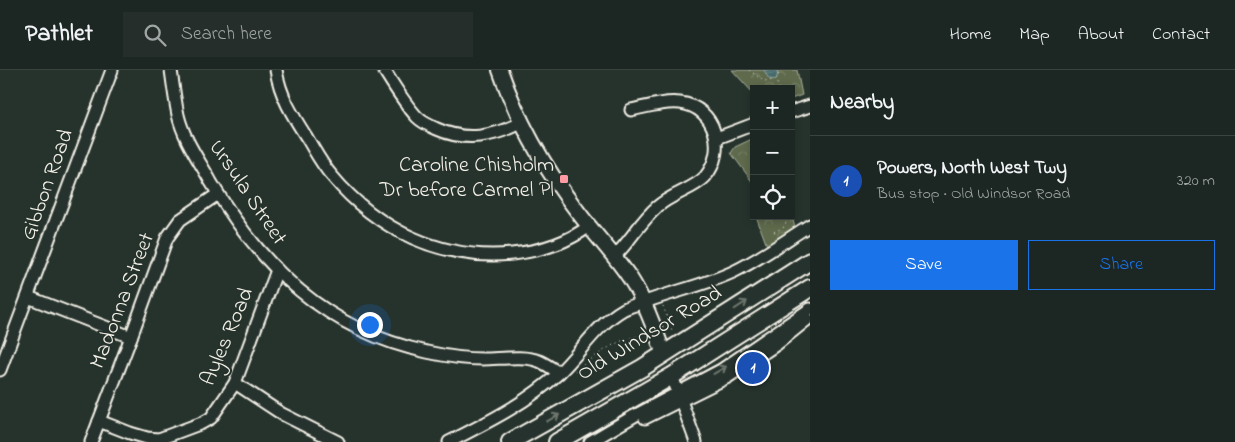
<!DOCTYPE html>
<meta charset="utf-8">
<style>
body{margin:0;font-family:"Indie Flower",sans-serif;background:#252e2a;color:#f1f3f6}
.controls{position:absolute;right:15px;top:15px;display:grid;overflow:hidden;border-radius:0px;box-shadow:0 2px 8px #0003}
.controls button{width:45px;height:45px;display:grid;place-items:center;padding:0;border:0;border-bottom:1px solid #3a4340;background:#1c2622;color:#f1f3f6;font:25px sans-serif}
.you{position:absolute;left:369px;top:254px;width:18px;height:18px;margin:-12px;border:4px solid #fff;border-radius:50%;background:#1a73e8;box-shadow:0 0 0 8px #1a73e833}
.badge{display:grid;place-items:center;width:32px;height:32px;border-radius:50%;background:#1a73e8;color:#fff;font-size:16px;font-weight:700}
.pin{position:absolute;translate:-50% -50%;border:2px solid #fff;box-shadow:0 1px 5px #0006}
.list{margin:0;padding:0;list-style:none}
h2{display:flex;justify-content:space-between;align-items:center;height:65px;margin:0;padding:0 20px;font-size:21px}
h2 small{font-size:16px;font-weight:400;color:#a0a5a5}
.list li{display:grid;grid-template-columns:32px 1fr auto;gap:15px;align-items:center;box-sizing:border-box;height:90px;padding:0 20px;border-top:1px solid #3a4340}
.list b{display:block;font-size:19px;white-space:nowrap}
.list p{margin:0;font-size:16px;white-space:nowrap;color:#a0a5a5}
.list em{font-size:16px;font-style:normal;color:#a0a5a5}
.actions{display:flex;gap:10px;padding:15px 20px}
.actions a{flex:1;padding:11px 0;border:1px solid #1a73e8;border-radius:0px;text-align:center;font-size:18px;color:#1a73e8}
.actions .main{background:#1a73e8;color:#fff}
.icon{flex:none;width:28px;height:28px;fill:none;stroke:currentColor;stroke-width:2;stroke-linecap:round;stroke-linejoin:round}
.map{position:relative;flex:none;width:810px;height:372px;overflow:hidden}
header{display:flex;align-items:center;gap:30px;box-sizing:border-box;height:70px;padding:0 25px;background:#1c2622;border-bottom:1px solid #3a4340}
header strong{font-size:24px}
nav{display:flex;gap:28px;margin-inline-start:auto;font-size:18px}
.search{width:350px;height:45px;background:#252e2a;display:flex;align-items:center;gap:12px;box-sizing:border-box;padding:0 18px;border-radius:0px;color:#a0a5a5;font-size:19px}
main{display:flex}
aside{flex:1;background:#1c2622}
.map>svg:first-child{display:block}
</style>
<header>
<strong>Pathlet</strong>
<div class="search"><svg class="icon" aria-label="search" viewBox="0 0 24 24"><circle cx="10" cy="10" r="6"/><path d="M15 15l6 6"/></svg>Search here</div>
<nav><a>Home</a><a>Map</a><a>About</a><a>Contact</a></nav>
</header>
<main>
<div class="map">
<svg width="810" height="372" viewBox="0 0 810 372">
<defs>
<pattern id="forest-crowns" width="20" height="18" patternUnits="userSpaceOnUse" patternTransform="scale(1.25)"><rect width="20" height="18" fill="#5f6b4d"/><path d="M2 6a3 3 0 1 1 6 0M12 15a3 3 0 1 1 6 0" fill="none" stroke="#778167"/></pattern>
<pattern id="water-rules" width="6" height="5" patternUnits="userSpaceOnUse" patternTransform="scale(1.25)"><rect width="6" height="5" fill="#476b6b"/><path d="M0 2.5h6" fill="none" stroke="#628180"/></pattern>
</defs>
<rect width="100%" height="100%" fill="#26332d"/>
<filter id="ink" filterUnits="userSpaceOnUse"><feTurbulence type="fractalNoise" baseFrequency=".02" numOctaves="2"/><feDisplacementMap in="SourceGraphic" scale="10" xChannelSelector="R" yChannelSelector="G"/><feConvolveMatrix kernelMatrix="1 2 1 2 8 2 1 2 1" color-interpolation-filters="sRGB"/></filter>
<g filter="url(#ink)">
<g fill="url(#forest-crowns)" stroke="#aaae9a">
<path d="M732,0h65l5,25 -11,4v-10h-37v5z"/>
<path d="M754,68v46l-23,-31 4,-6z"/>
<path d="M791,143l4,15 -28,18 -11,-30h35z"/>
</g>
<path fill="url(#water-rules)" stroke="#8ca19d" d="M764,0h12l2,3 -2,7 -7,-1z"/>
<g fill="none" stroke-linecap="round" stroke-linejoin="round">
<g stroke="#f4f1e8" stroke-width="15">
<g id="minor">
<path d="M171,0c2,15 4,30 7,45 6,25 21,45 33,67 50,85 116,149 216,170 18,4 37,7 56,7 17,0 40,-4 56,2 7,3 14,8 20,12"/>
<path d="M276,0c4,26 17,46 31,68 8,13 15,27 25,38 45,54 110,85 180,78 28,-3 54,-10 77,-28"/>
<path d="M384,0c10,16 20,33 33,47 5,5 13,9 20,12 29,13 56,8 84,-6"/>
<path d="M791,42l19,-6"/>
<path d="M717,68l37,-14"/>
<path d="M615,186c15,-15 26,-35 42,-49 14,-13 37,-18 48,-30 22,-26 11,-70 -25,-74 -16,-2 -34,4 -49,7"/>
<path d="M28,227l103,40"/>
<path d="M0,300l112,-300"/>
<path d="M672,306l24,66"/>
<path d="M235,313l47,31 56,28"/>
<path d="M645,348l83,-41 49,-33 31,-25"/>
<path d="M99,351l31,12 17,5 12,1 43,-16 9,-5 24,-35 42,-113"/>
<path d="M91,372l40,-105 36,-99 13,-18 38,-26"/>
<path d="M449,372c39,-20 78,-39 110,-69 22,-21 37,-48 65,-64 6,-3 14,-5 21,-7 30,-11 61,-17 90,-31 25,-12 51,-31 75,-46"/>
<path d="M590,372l44,-26 87,-46 89,-61"/>
</g>
</g>
<g stroke="#f4f1e8" stroke-width="18">
<path id="major" d="M500,0c18,52 45,99 78,142 17,23 36,42 52,66 15,23 24,50 34,76"/>
</g>
<g stroke="#f4f1e8" stroke-width="20">
<g id="highway">
<path d="M510,372l132,-74 168,-107"/>
<path d="M557,372l115,-66 138,-88"/>
</g>
</g>
<g stroke="#f4f1e8" stroke-width="1" stroke-dasharray="1 4" stroke-linecap="butt">
<path d="M749,0l15,11 12,-1"/>
<path d="M779,19l-3,-9 4,-10"/>
<path d="M774,162l10,-5 3,-6 -2,-5"/>
<path d="M663,236l10,28"/>
<path d="M575,301c20,-14 40,-32 65,-35l7,6"/>
</g>
<use href="#minor" stroke="#26332d" stroke-width="11"/>
<use href="#major" stroke="#26332d" stroke-width="14"/>
<use href="#highway" stroke="#26332d" stroke-width="16"/>
</g>
<defs><path id="oneway-shaft" d="M-6 0H5M1.5-3L5.5 0L1.5 3" fill="none" stroke-width="1.6" stroke-linecap="round" stroke-linejoin="round" transform="scale(1.25)"/></defs>
<g stroke="#6e766e">
<use href="#oneway-shaft" transform="translate(741 235) rotate(-33)"/>
<use href="#oneway-shaft" transform="translate(720 300) rotate(-31)"/>
<use href="#oneway-shaft" transform="translate(553 348) rotate(-29)"/>
</g>
</g>
<rect fill="#ff9aa2" stroke="#26332d" stroke-width="2" x="559" y="104" width="10" height="10" rx="2.5"/>
<g text-anchor="middle" dominant-baseline="central" stroke-width="4" stroke-linejoin="round" paint-order="stroke">
<g font-size="22" fill="#f4f1e8" stroke="#26332d" text-anchor="end">
<text x="554" y="96">Caroline Chisholm<tspan x="554" dy="25">Dr before Carmel Pl</tspan></text>
</g>
<g font-size="22" fill="#f4f1e8" stroke="#26332d">
<text transform="translate(48 115) rotate(-70)">Gibbon Road</text>
<text transform="translate(247 123) rotate(56)">Ursula Street</text>
<text transform="translate(123 231) rotate(-69)">Madonna Street</text>
<text transform="translate(650 264) rotate(-31)">Old Windsor Road</text>
<text transform="translate(228 267) rotate(-67)">Ayles Road</text>
</g>
</g>
</svg>
<div class="controls">
<button>+</button>
<button>−</button>
<button><svg class="icon" aria-label="locate" viewBox="0 0 24 24"><circle cx="12" cy="12" r="6"/><path d="M12 2v4M12 18v4M2 12h4M18 12h4"/></svg></button>
</div>
<div class="you"></div>
<div class="pin badge" style="left:753px;top:298px;background:#1a4fb4">1</div>
</div>
<aside>
<h2>Nearby<small></small></h2>
<ul class="list">
<li><span class="badge" style="background:#1a4fb4">1</span><div><b>Powers, North West Twy</b><p>Bus stop · Old Windsor Road</p></div><em>320 m</em></li>
</ul>
<div class="actions"><a class="main">Save</a><a>Share</a></div>
</aside>
</main>
